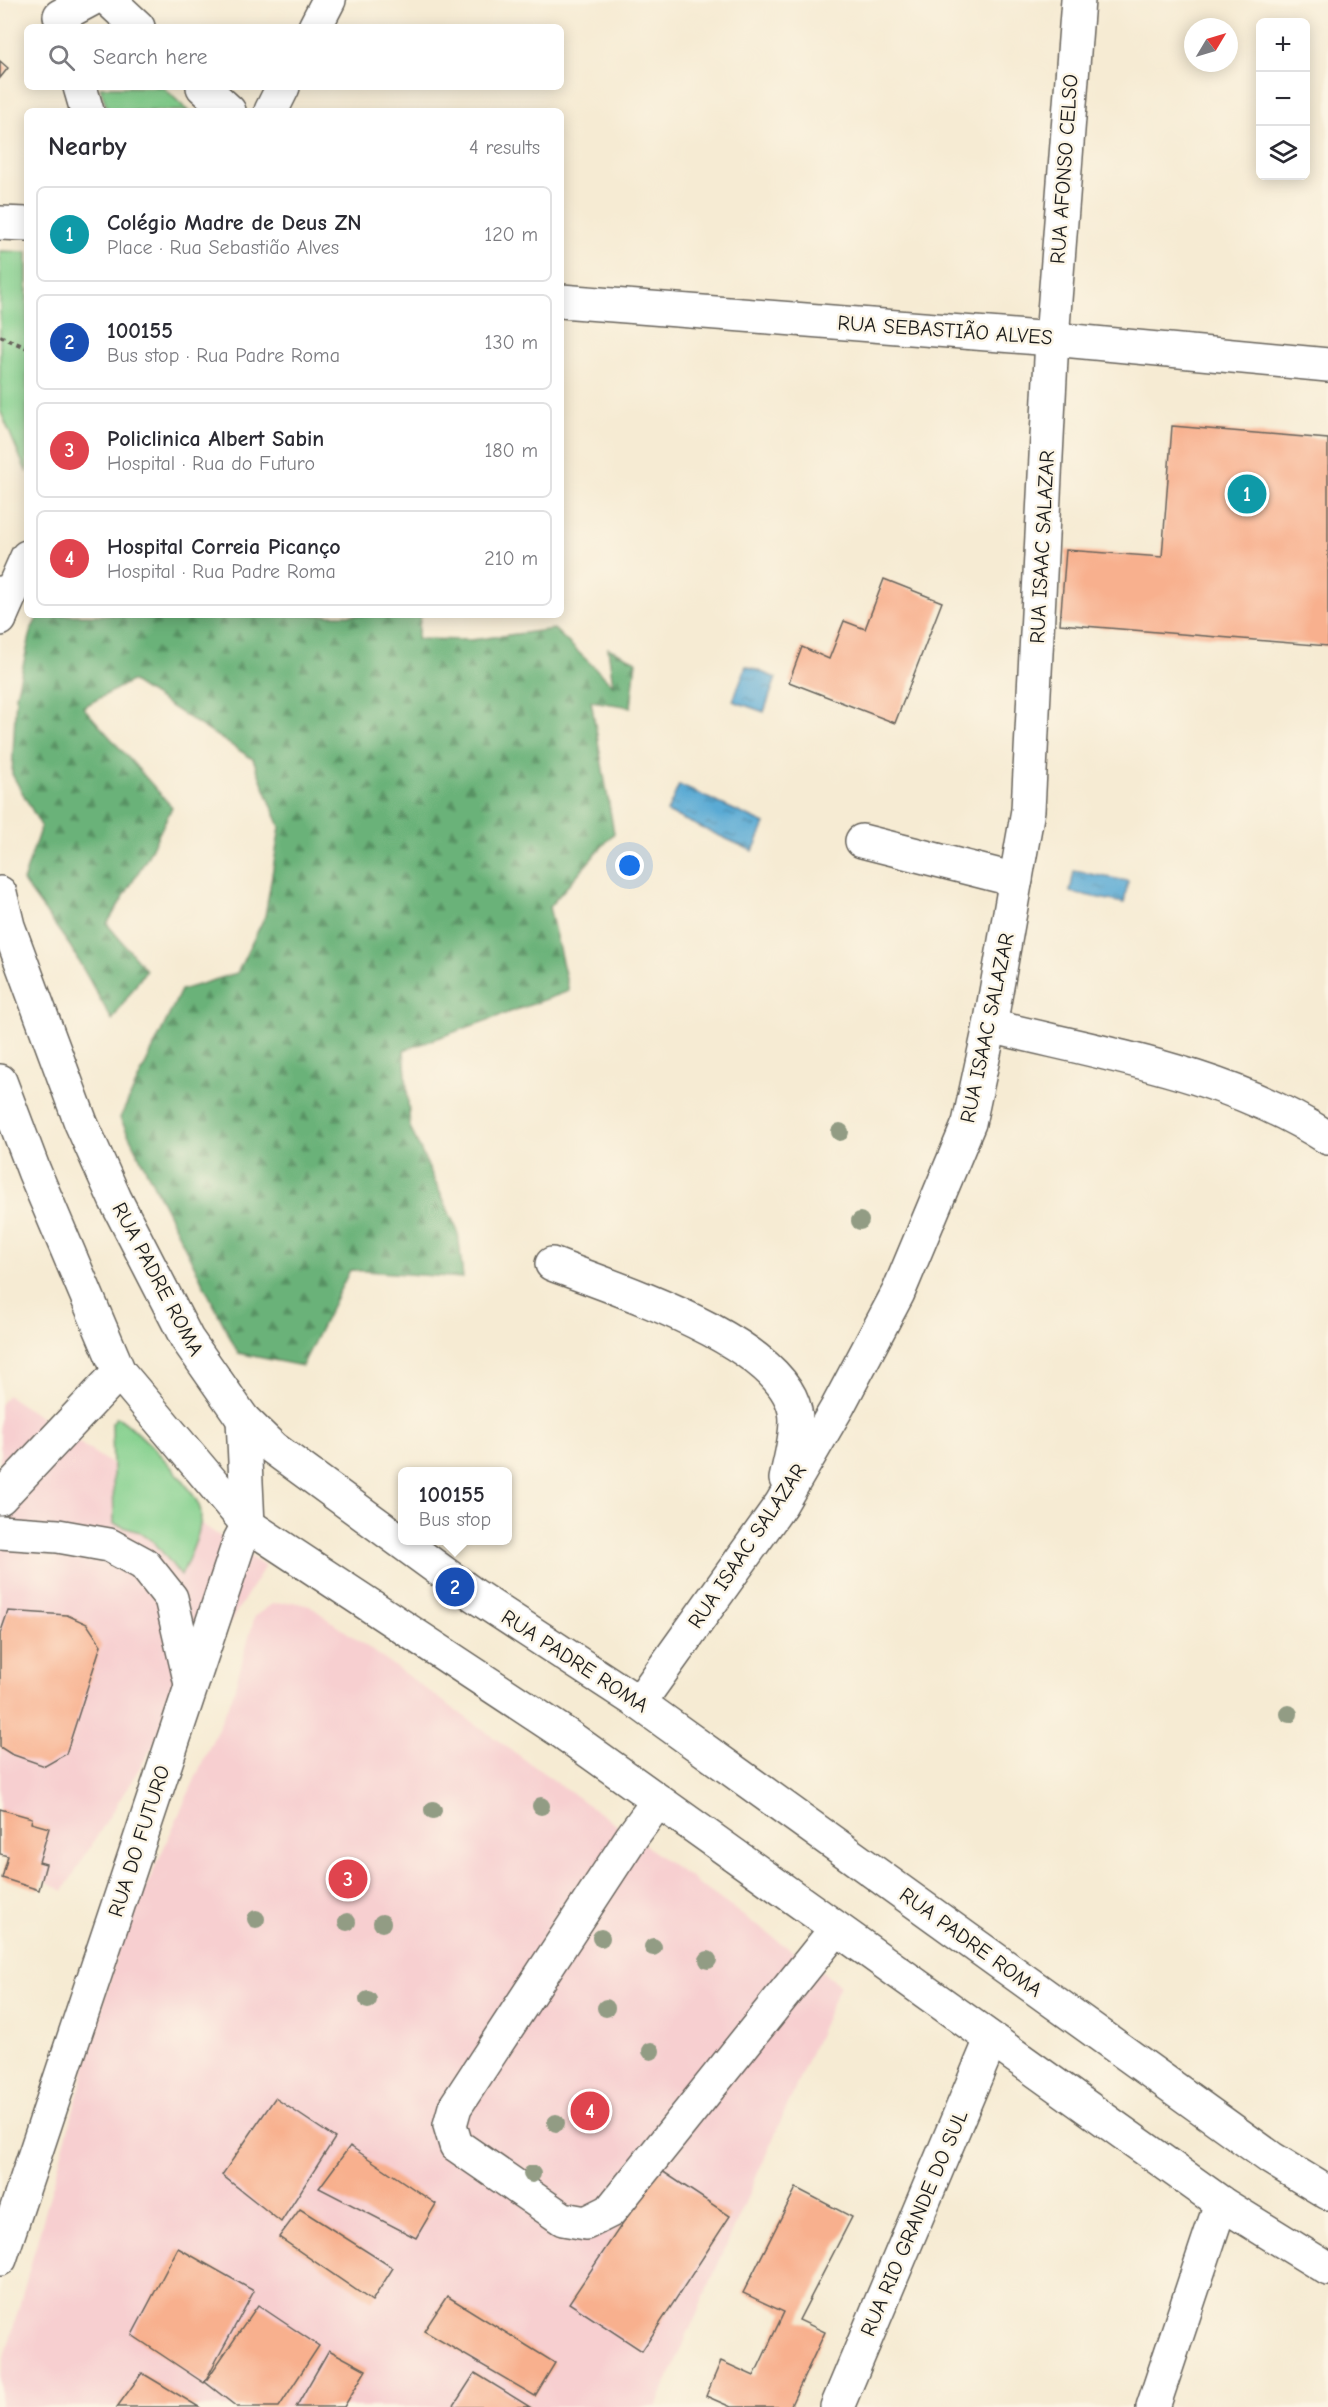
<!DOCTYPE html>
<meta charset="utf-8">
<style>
body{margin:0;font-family:"Comic Neue",sans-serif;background:#f7f7f7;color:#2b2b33}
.controls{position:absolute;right:18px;top:18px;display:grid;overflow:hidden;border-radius:9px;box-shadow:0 3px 15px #0003}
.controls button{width:54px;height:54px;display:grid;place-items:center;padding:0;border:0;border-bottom:2px solid #e1e1e2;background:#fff;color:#2b2b33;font:30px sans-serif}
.compass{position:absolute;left:1184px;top:18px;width:54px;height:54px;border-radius:50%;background:#fff;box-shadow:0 3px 15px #0003;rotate:52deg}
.you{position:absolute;left:630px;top:866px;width:21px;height:21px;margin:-15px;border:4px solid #fff;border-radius:50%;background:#1a73e8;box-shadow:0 0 0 9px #1a73e833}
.badge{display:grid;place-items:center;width:39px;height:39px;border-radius:50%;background:#b45309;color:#fff;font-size:20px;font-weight:700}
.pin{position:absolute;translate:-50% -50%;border:3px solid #fff;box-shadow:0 2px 6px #0006}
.popup{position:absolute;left:398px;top:1467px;width:114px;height:78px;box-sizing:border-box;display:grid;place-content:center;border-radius:9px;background:#fff;filter:drop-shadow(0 2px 4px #0005);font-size:20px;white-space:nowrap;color:#7c7c81}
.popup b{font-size:22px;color:#2b2b33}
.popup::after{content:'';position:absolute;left:50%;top:100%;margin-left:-12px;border:12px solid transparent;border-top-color:#fff}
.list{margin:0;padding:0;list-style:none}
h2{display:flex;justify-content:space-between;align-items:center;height:78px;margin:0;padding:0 24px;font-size:26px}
h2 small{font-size:20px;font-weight:400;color:#7c7c81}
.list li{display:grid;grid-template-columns:39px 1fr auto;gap:18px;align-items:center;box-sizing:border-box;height:96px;margin:0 12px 12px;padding:0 12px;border:2px solid #e1e1e2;border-radius:9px}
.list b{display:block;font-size:22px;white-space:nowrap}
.list p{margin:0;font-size:20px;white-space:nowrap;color:#7c7c81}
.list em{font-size:20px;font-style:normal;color:#7c7c81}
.icon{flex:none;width:33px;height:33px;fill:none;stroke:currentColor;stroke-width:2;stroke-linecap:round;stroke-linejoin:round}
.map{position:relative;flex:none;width:1328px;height:2407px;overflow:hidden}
.search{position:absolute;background:#fff;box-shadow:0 3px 15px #0003;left:24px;top:24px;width:540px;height:66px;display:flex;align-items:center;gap:15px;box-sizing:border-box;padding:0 21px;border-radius:9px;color:#7c7c81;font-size:22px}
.panel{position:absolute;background:#fff;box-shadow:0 3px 15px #0003;left:24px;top:108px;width:540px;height:510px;border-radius:9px}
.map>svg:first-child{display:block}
</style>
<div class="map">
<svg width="1328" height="2407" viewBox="0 0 1328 2407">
<defs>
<pattern id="forest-firs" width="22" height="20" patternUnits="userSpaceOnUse" patternTransform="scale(1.5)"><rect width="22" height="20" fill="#6bb279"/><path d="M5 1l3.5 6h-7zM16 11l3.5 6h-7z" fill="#579062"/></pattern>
<pattern id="water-ripples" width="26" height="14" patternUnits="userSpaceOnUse" patternTransform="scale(1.5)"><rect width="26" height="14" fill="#5aaad4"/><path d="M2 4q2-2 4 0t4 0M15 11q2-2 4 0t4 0" fill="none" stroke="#4a8aab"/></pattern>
</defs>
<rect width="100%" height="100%" fill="#fcf5e5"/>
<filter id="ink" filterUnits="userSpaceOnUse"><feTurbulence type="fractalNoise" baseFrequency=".0167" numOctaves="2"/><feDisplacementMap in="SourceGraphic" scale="12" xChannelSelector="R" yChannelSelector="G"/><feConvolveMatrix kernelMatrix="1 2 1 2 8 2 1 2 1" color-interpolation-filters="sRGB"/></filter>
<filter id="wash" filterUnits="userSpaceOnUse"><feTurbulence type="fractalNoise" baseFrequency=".008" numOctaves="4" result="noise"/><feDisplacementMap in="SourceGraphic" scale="24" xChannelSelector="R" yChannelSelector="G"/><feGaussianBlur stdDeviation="1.35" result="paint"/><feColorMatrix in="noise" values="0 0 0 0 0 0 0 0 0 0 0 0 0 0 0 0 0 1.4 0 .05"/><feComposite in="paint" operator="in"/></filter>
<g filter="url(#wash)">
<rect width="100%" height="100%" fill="#f6ebd3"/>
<g fill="#f7cfd0">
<path d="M7,1395l258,171 -202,325 -63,-36v-450z"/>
<path d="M293,1602l17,4 530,379 -184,422h-656v-32l119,-428 113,-250 23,-81 17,-12z"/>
</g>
<path fill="url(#forest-firs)" stroke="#44674a" stroke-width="1.5" d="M39,615h382l-4,24 54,1 83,-11 59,56 -5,-37 28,13 -5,46 -40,-6 23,132 -65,74 20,84 -165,59 6,77 48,105 5,46 -113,-8 -48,96 -64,-13 -118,-235 61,-128 56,-17 28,-57 15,-89 -27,-68 -122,-78 -48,26 89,100 -25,51 -40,66 39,46 -34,50 -42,-74 -47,-65 18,-55 -29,-52 4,-79 16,-67z"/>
<g fill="#84d08e" stroke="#507655" stroke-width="1.5">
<path d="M100,87h63l25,24h-80z"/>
<path d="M0,251l27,1v221l-27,-63z"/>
<path d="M117,1417c19,10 84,76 84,97 0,21 -12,43 -20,62l-26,-33 -16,-11 -25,-8 -2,-101z"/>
</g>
<g fill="url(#water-ripples)" stroke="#3b6378" stroke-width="1.5">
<path d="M746,666l30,12 -12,34 -31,-11z"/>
<path d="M679,785l86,39 -12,27 -86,-39z"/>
<path d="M1074,871l54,10 -4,22 -54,-11z"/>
</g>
<g id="blocks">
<g fill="#f8b08e">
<path d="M0,61l8,7 -8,10z"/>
<path d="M1172,426l156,13v207l-268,-22 6,-74 96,7z"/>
<path d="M884,579l58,23 -47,121 -106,-41 13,-35 27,12 15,-38 21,8z"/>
<path d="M8,1611l59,4 20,9 14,21 -35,109 -21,12 -34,-12 -11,-7v-113z"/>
<path d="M0,1809l32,9 -1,5 18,5 -10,34 7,2 -7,26 -37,-12 6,-22 -8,-2z"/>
<path d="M275,2098l60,40 -54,84 -59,-47z"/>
<path d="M350,2146l86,58 -20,34 -97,-50z"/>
<path d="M659,2169l71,47 -88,135 -73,-48z"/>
<path d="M796,2188l56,29 -53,103 26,12 -35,75h-59l-25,-11 15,-35 33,15 30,-64 -41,-19z"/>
<path d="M300,2209l93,59 -21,33 -93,-64z"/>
<path d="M178,2248l76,43 -50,92 -72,-48z"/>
<path d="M447,2296l108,67 -20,33 -111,-65z"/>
<path d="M258,2305l61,41 -40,61h-42l-32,-25z"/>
<path d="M329,2350l37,20 -22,37h-48z"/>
<path d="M142,2373l57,34h-82z"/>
<path d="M475,2373l55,34h-77z"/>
</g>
</g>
</g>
<g filter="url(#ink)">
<use href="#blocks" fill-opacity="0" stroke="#68645c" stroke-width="1.5"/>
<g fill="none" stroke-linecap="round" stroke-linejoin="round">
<g stroke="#68645c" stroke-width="36">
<g id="minor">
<path d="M109,0l29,27"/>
<path d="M60,16l30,-16"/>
<path d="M315,27l14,-27"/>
<path d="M80,87l7,24"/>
<path d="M203,87l26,24"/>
<path d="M271,111l12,-24"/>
<path d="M0,223l27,1"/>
<path d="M561,301l491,38 276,26"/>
<path d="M0,618l27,-61"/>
<path d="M862,841l154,39"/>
<path d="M990,1026c114,28 238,47 338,112"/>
<path d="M552,1264c61,24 229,76 243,147 4,18 -5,50 -9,68"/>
<path d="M0,1498l119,-126"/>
<path d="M0,1532l58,4 51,9 35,19 27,34 20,86"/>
<path d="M639,1703l142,-199 56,-96 61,-115 71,-170 21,-97 38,-216 24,-471 26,-339"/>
<path d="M658,1801l-27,37 -176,269 -5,18 6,20 107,74 23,4 24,-12 226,-282"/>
<path d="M0,2259l240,-719 8,-15 -5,-106"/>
<path d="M837,2407l154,-367"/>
<path d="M1153,2407l68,-204"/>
</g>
</g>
<g stroke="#68645c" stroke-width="36">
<g id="major">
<path d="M0,593v26"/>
<path d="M0,893l8,33 73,197 34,76 72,140 56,80 30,29 201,147 165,108 632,455 57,35"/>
<path d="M0,1081l34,90 85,201 129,153 317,209 656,469 107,66"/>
</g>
</g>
<path stroke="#68645c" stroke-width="4" stroke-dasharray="4.5 4.5" stroke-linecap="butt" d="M0,336l27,12"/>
<use href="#minor" stroke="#fff" stroke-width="33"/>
<use href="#major" stroke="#fff" stroke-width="33"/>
</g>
<g fill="#929c84">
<circle cx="840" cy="1132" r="9"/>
<circle cx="860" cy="1221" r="9"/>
<circle cx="1289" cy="1714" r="9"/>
<circle cx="541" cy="1806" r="9"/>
<circle cx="433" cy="1810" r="9"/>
<circle cx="256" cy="1919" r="9"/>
<circle cx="347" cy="1922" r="9"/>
<circle cx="382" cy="1923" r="9"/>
<circle cx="601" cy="1938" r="9"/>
<circle cx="653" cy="1947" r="9"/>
<circle cx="708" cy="1960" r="9"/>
<circle cx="368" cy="2000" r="9"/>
<circle cx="606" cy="2008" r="9"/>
<circle cx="651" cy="2051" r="9"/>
<circle cx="556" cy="2123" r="9"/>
<circle cx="532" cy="2174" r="9"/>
</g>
</g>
<g text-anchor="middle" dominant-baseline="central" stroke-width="5" stroke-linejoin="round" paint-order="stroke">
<g font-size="21" fill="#1c1c1c" stroke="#fcf5e5">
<text transform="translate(1064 169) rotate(-86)">RUA AFONSO CELSO</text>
<text transform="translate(945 330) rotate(4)">RUA SEBASTIÃO ALVES</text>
<text transform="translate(1042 547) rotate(-87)">RUA ISAAC SALAZAR</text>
<text transform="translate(987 1028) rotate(-78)">RUA ISAAC SALAZAR</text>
<text transform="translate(158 1279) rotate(62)">RUA PADRE ROMA</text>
<text transform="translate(747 1546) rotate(-56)">RUA ISAAC SALAZAR</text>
<text transform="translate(575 1661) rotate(33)">RUA PADRE ROMA</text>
<text transform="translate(139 1841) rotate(-72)">RUA DO FUTURO</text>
<text transform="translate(971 1942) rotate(36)">RUA PADRE ROMA</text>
<text transform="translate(914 2223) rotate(-67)">RUA RIO GRANDE DO SUL</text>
</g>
</g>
</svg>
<div class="controls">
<button>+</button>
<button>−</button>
<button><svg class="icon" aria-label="layers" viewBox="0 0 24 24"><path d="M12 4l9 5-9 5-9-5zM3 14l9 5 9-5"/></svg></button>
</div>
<svg class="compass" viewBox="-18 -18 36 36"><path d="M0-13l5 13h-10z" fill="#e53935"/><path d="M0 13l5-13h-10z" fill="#7c7c81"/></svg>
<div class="you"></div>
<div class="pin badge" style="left:1247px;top:494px;background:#0f9aa8">1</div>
<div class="pin badge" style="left:455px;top:1587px;background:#1a4fb4">2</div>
<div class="popup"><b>100155</b>Bus stop</div>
<div class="pin badge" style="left:348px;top:1879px;background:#e0444e">3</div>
<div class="pin badge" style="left:590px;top:2111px;background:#e0444e">4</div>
<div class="search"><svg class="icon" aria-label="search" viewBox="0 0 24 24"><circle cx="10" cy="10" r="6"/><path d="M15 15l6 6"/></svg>Search here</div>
<section class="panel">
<h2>Nearby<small>4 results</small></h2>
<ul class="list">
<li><span class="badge" style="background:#0f9aa8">1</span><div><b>Colégio Madre de Deus ZN</b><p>Place · Rua Sebastião Alves</p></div><em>120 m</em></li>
<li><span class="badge" style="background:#1a4fb4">2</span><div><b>100155</b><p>Bus stop · Rua Padre Roma</p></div><em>130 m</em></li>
<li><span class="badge" style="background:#e0444e">3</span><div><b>Policlinica Albert Sabin</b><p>Hospital · Rua do Futuro</p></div><em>180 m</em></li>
<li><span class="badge" style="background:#e0444e">4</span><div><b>Hospital Correia Picanço</b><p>Hospital · Rua Padre Roma</p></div><em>210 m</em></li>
</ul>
</section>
</div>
